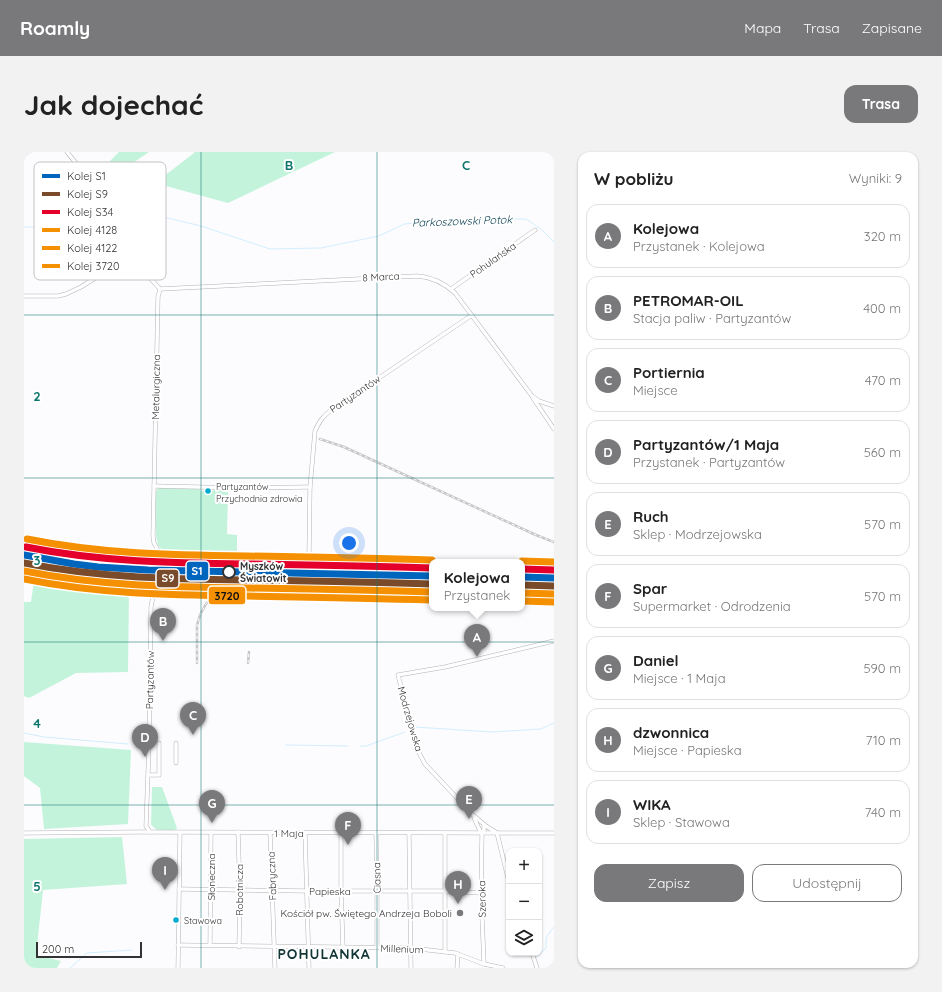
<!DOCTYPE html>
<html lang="pl">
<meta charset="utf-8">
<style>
body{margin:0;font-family:Quicksand,sans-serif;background:#f2f2f2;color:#222}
.controls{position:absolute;right:12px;bottom:12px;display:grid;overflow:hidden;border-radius:8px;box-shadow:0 1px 3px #0004}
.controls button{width:36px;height:36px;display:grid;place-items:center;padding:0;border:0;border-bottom:1px solid #e0e0e0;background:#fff;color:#222;font:20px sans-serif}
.scale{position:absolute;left:12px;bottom:10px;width:106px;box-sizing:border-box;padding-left:4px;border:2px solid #333335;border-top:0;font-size:11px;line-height:14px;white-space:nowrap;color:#333335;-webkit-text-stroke:3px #fff;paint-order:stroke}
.you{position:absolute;left:325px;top:391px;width:14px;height:14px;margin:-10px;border:3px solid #fff;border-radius:50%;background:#1a73e8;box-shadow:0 0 0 6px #1a73e833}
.badge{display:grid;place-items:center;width:26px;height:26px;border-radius:50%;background:#79797b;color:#fff;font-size:13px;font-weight:700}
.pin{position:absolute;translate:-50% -33px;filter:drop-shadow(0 1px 2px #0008)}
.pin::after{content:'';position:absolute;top:21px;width:14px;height:12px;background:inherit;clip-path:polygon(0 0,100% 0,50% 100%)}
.popup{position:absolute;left:405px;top:407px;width:96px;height:52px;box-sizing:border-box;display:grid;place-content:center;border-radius:8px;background:#fff;filter:drop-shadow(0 1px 3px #0005);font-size:13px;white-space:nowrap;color:#767676}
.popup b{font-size:15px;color:#222}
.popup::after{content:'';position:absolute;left:50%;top:100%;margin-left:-8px;border:8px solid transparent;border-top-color:#fff}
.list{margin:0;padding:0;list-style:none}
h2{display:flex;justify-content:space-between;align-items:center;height:52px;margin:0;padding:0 16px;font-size:17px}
h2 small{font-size:13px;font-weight:400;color:#767676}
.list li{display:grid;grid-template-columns:26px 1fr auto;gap:12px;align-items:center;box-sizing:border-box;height:64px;margin:0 8px 8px;padding:0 8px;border:1px solid #e0e0e0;border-radius:12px}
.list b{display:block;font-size:15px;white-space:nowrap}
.list p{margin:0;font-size:13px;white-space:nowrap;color:#767676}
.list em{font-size:13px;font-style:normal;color:#767676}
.actions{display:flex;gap:8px;padding:12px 16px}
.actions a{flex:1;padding:9px 0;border:1px solid #79797b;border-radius:12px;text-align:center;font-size:14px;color:#79797b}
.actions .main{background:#79797b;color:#fff}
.icon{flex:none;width:22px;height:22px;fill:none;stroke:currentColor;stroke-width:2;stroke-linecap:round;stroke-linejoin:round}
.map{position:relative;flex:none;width:530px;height:816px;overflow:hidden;border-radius:12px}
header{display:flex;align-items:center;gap:24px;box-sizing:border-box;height:56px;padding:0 20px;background:#79797b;color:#fff}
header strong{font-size:19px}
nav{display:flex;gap:22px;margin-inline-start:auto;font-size:14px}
.intro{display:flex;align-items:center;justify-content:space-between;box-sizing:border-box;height:96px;padding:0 24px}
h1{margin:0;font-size:28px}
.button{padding:10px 18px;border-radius:12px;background:#79797b;color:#fff;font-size:14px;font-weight:700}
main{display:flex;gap:24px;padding:0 24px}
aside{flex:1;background:#fff;border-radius:12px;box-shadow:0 1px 3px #0004}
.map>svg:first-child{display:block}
</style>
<header>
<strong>Roamly</strong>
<nav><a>Mapa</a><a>Trasa</a><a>Zapisane</a></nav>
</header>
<div class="intro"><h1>Jak dojechać</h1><a class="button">Trasa</a></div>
<main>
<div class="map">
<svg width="530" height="816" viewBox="0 0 530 816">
<rect width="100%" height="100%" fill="#fcfbfe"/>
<g fill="#c3f4db">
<path d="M95,0h30l-34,23 -8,-11z"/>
<path d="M170,0h141l-107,51 -73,-20 39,-30z"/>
<path d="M136,336l39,1 2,2h3l1,2h3l1,-2h4l2,-2h13l-1,45 10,1v19l-24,1 -49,-2 -6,-8 -2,-9v-44l1,-3z"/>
<path d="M11,422l94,20 -1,78 -52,1 -47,25 -5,-2v-94h7z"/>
<path d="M0,590l107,8 -3,74 -84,5 -4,-41 -16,-12z"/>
<path d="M128,635h10l15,41 -2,2h-18l-6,-5z"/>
<path d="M98,685l5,47 -84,6 -7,65 25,6 -4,7h-33v-129z"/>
</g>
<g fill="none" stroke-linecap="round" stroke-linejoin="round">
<g stroke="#d2eefd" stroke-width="1">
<path d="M84,74l43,-12 50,12 69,23 51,-1 58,-12 25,-12 53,-4 69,-1 15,10 13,13"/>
<path d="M0,75h79"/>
<path d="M391,575l77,5 49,-3 13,-6"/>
<path d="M0,581l20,4 84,7"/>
<path d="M262,593l62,1"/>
<path d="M336,594h6l39,-14"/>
<path d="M512,805l10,-9v-8l1,-4 7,-9"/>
<path d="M46,816l17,-15 45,-3"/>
</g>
<g stroke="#b3b2b5" stroke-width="4.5">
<g id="street">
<path d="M43,0l9,11 8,12 26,60 8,9 32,34 10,11"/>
<path d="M136,137l257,-13c15,1 27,7 38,17l77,103 7,5 15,5"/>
<path d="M427,137l84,-59"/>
<path d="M0,144h34l8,-2 15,-7 49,-31"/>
<path d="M509,246l21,31"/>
<path d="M130,334l86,2 70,-1"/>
<path d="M285,404l1,-69 5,-56c5,-11 8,-15 18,-22l139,-94"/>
<path d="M139,406l5,-1h45l26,-2 124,1"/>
<path d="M152,611v-20"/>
<path d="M124,623h11v-32"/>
<path d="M450,666c3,5 4,11 8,15"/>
<path d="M126,680l-4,-6 3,-80 2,-139 2,-11 9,-16 1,-4 1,-13 -1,-5 -4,-6 -5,-9 -1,-7 5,-239 2,-8"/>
<path d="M214,680l2,58 -1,57"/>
<path d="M0,681l116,-1 414,1"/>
<path d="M246,681l5,135"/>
<path d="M281,681l4,135"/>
<path d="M317,681v58l2,57"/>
<path d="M352,681l1,58v57"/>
<path d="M385,681l2,135"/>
<path d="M421,681v119"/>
<path d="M485,730l-12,-49 -11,-7 -13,-11 -48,-51 -8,-15 -19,-74 47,-8 109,-26"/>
<path d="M155,737l128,2h138l36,2"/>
<path d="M154,793l233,3 44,5 29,11 19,4"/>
<path d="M186,794l1,-114"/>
<path d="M508,801l5,15"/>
<path d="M460,812l-3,-71 1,-60 2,-3v-5"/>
<path d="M154,816l2,-135"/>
<path d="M433,816l1,-14"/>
</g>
</g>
<use href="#street" stroke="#fffeff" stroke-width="3.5"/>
<g stroke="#c6c5c7" stroke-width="2.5">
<g id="rail">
<path d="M296,287l24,8 192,88 18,7"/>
<path d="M498,428h32"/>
<path d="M173,511v-38l3,-10 6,-11 6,-6 7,-5 8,-3 13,-3 25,-1h91l29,-6h47"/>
<path d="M224,511l1,-11"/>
</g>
</g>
<use href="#rail" stroke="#fff" stroke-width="1" stroke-dasharray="3" stroke-linecap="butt"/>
<g stroke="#fff" stroke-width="10">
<g id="rail-1">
<path d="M0,403l50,9 24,3 50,3 284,6"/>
<path d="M498,425l32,1"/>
</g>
</g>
<g stroke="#fff" stroke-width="10">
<g id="rail-2">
<path d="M0,411c74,15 148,16 223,17 62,1 123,2 185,4"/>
<path d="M498,433l32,1"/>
</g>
</g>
<g stroke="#fff" stroke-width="10">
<g id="rail-3">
<path d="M2,395c75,15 147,16 224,17 60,1 121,2 182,4"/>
<path d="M498,417l32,1"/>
</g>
</g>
<g stroke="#fff" stroke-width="10">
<g id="rail-4">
<path d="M0,419c74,15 148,16 223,17 61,1 123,2 185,4"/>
<path d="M498,441l32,1"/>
</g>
</g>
<g stroke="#fff" stroke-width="10">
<g id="rail-5">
<path d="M3,387c74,15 145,16 220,17 62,1 124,2 185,4"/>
<path d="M498,409l32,1"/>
</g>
</g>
<g stroke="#fff" stroke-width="10">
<g id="rail-6">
<path d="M0,427c73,15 146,16 220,17 62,1 125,2 187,4"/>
<path d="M498,449l31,1"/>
</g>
</g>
<use href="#rail-1" stroke="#0065bd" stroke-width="7"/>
<use href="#rail-2" stroke="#7a4b2a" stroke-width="7"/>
<use href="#rail-3" stroke="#e4002b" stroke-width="7"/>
<use href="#rail-4" stroke="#f59003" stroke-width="7"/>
<use href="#rail-5" stroke="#f59003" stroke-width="7"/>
<use href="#rail-6" stroke="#f59003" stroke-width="7"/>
</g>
<path fill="none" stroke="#0f766e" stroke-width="1" stroke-opacity="0.55" d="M177,0v816M353,0v816M0,163h530M0,326h530M0,490h530M0,653h530"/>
<g fill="#00a9ce" stroke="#fff" stroke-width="1.5">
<circle cx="184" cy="339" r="3.5"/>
<circle cx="152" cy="768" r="3.5"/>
</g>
<circle fill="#fff" stroke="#333335" stroke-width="2" cx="205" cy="420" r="6"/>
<circle fill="#79797b" stroke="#fff" stroke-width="1.5" cx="436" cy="761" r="4"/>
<g text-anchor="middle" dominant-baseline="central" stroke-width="4" stroke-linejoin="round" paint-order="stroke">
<g font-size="9" fill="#333335" stroke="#fff" text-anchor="start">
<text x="192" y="334">Partyzantów<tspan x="192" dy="12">Przychodnia zdrowia</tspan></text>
<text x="160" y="768">Stawowa</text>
</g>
<g font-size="10" fill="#333335" stroke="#fff">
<text transform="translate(469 108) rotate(-35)">Pohulańska</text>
<text transform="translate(357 125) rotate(-3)">8 Marca</text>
<text transform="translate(132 235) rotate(-89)">Metalurgiczna</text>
<text transform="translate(331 242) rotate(-34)">Partyzantów</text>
<text transform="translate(126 528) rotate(-89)">Partyzantów</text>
<text transform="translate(386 567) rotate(74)">Modrzejowska</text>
<text x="265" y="681">1 Maja</text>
<text transform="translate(248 724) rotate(-92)">Fabryczna</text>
<text transform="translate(187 725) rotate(-90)">Słoneczna</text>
<text transform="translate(353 726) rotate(-91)">Ciasna</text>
<text transform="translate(215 738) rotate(-90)">Robotnicza</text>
<text x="306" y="739">Papieska</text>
<text transform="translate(458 747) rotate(-91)">Szeroka</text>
<text transform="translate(378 797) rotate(2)">Millenium</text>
</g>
<g font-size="10" font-weight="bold" fill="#333335" stroke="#fff" text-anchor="start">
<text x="216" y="414">Myszków<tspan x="216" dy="12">Światowit</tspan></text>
</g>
<g font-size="10" fill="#333335" stroke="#fff" text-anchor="end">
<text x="428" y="761">Kościół pw. Świętego Andrzeja Boboli</text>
</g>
<g font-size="11" font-style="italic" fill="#023a4d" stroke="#fff">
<text transform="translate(438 69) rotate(-2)">Parkoszowski Potok</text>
</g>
<g font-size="14" font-weight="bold" letter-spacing="1" fill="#123535" stroke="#fff">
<text x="300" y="802">POHULANKA</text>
</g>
</g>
<rect x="10" y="10" width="132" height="118" rx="6" fill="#fff" stroke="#c2c2c2" stroke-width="1"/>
<rect x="18" y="22" width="18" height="4" fill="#0065bd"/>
<rect x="18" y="40" width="18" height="4" fill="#7a4b2a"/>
<rect x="18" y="58" width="18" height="4" fill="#e4002b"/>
<rect x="18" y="76" width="18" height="4" fill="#f59003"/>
<rect x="18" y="94" width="18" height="4" fill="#f59003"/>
<rect x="18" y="112" width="18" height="4" fill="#f59003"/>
<g font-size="11" fill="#333335">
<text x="43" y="28">Kolej S1</text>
<text x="43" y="46">Kolej S9</text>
<text x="43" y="64">Kolej S34</text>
<text x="43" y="82">Kolej 4128</text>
<text x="43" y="100">Kolej 4122</text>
<text x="43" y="118">Kolej 3720</text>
</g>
<g font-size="13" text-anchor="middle" font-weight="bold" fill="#0f766e" stroke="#fff" stroke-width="4" stroke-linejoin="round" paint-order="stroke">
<text x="265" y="18">B</text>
<text x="442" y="18">C</text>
<text x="13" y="249">2</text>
<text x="13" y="413">3</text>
<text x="13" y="576">4</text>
<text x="13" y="739">5</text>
</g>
<g stroke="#fff" stroke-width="1.5">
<rect x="162" y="409" width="23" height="20" rx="4" fill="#0065bd"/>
<rect x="132" y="417" width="23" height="19" rx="4" fill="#7a4b2a"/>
<rect x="184" y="434" width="38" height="19" rx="4" fill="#f59003"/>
</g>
<g font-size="11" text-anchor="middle" font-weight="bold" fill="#fff">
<text x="173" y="423">S1</text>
<text x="144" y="430">S9</text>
</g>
<g font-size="11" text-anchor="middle" font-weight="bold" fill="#111">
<text x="203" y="448">3720</text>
</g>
</svg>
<div class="controls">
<button>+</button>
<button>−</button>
<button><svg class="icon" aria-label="layers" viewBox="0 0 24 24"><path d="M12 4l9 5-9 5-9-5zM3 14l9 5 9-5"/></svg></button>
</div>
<div class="scale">200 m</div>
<div class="you"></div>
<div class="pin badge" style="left:453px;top:505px">A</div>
<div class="popup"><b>Kolejowa</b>Przystanek</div>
<div class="pin badge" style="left:139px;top:489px">B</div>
<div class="pin badge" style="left:169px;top:583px">C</div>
<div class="pin badge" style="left:121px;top:605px">D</div>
<div class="pin badge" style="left:445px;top:667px">E</div>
<div class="pin badge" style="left:324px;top:693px">F</div>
<div class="pin badge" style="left:188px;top:671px">G</div>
<div class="pin badge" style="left:434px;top:752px">H</div>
<div class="pin badge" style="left:141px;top:738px">I</div>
</div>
<aside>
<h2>W pobliżu<small>Wyniki: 9</small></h2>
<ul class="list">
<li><span class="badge">A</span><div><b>Kolejowa</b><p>Przystanek · Kolejowa</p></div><em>320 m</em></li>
<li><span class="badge">B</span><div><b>PETROMAR-OIL</b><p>Stacja paliw · Partyzantów</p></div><em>400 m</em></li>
<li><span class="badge">C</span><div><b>Portiernia</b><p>Miejsce</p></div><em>470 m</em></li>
<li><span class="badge">D</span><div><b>Partyzantów/1 Maja</b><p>Przystanek · Partyzantów</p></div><em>560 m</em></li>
<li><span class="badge">E</span><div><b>Ruch</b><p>Sklep · Modrzejowska</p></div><em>570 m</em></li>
<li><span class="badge">F</span><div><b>Spar</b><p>Supermarket · Odrodzenia</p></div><em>570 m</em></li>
<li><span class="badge">G</span><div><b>Daniel</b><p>Miejsce · 1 Maja</p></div><em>590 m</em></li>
<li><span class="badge">H</span><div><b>dzwonnica</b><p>Miejsce · Papieska</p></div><em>710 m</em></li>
<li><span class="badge">I</span><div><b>WIKA</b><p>Sklep · Stawowa</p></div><em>740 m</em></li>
</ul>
<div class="actions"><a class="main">Zapisz</a><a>Udostępnij</a></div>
</aside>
</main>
